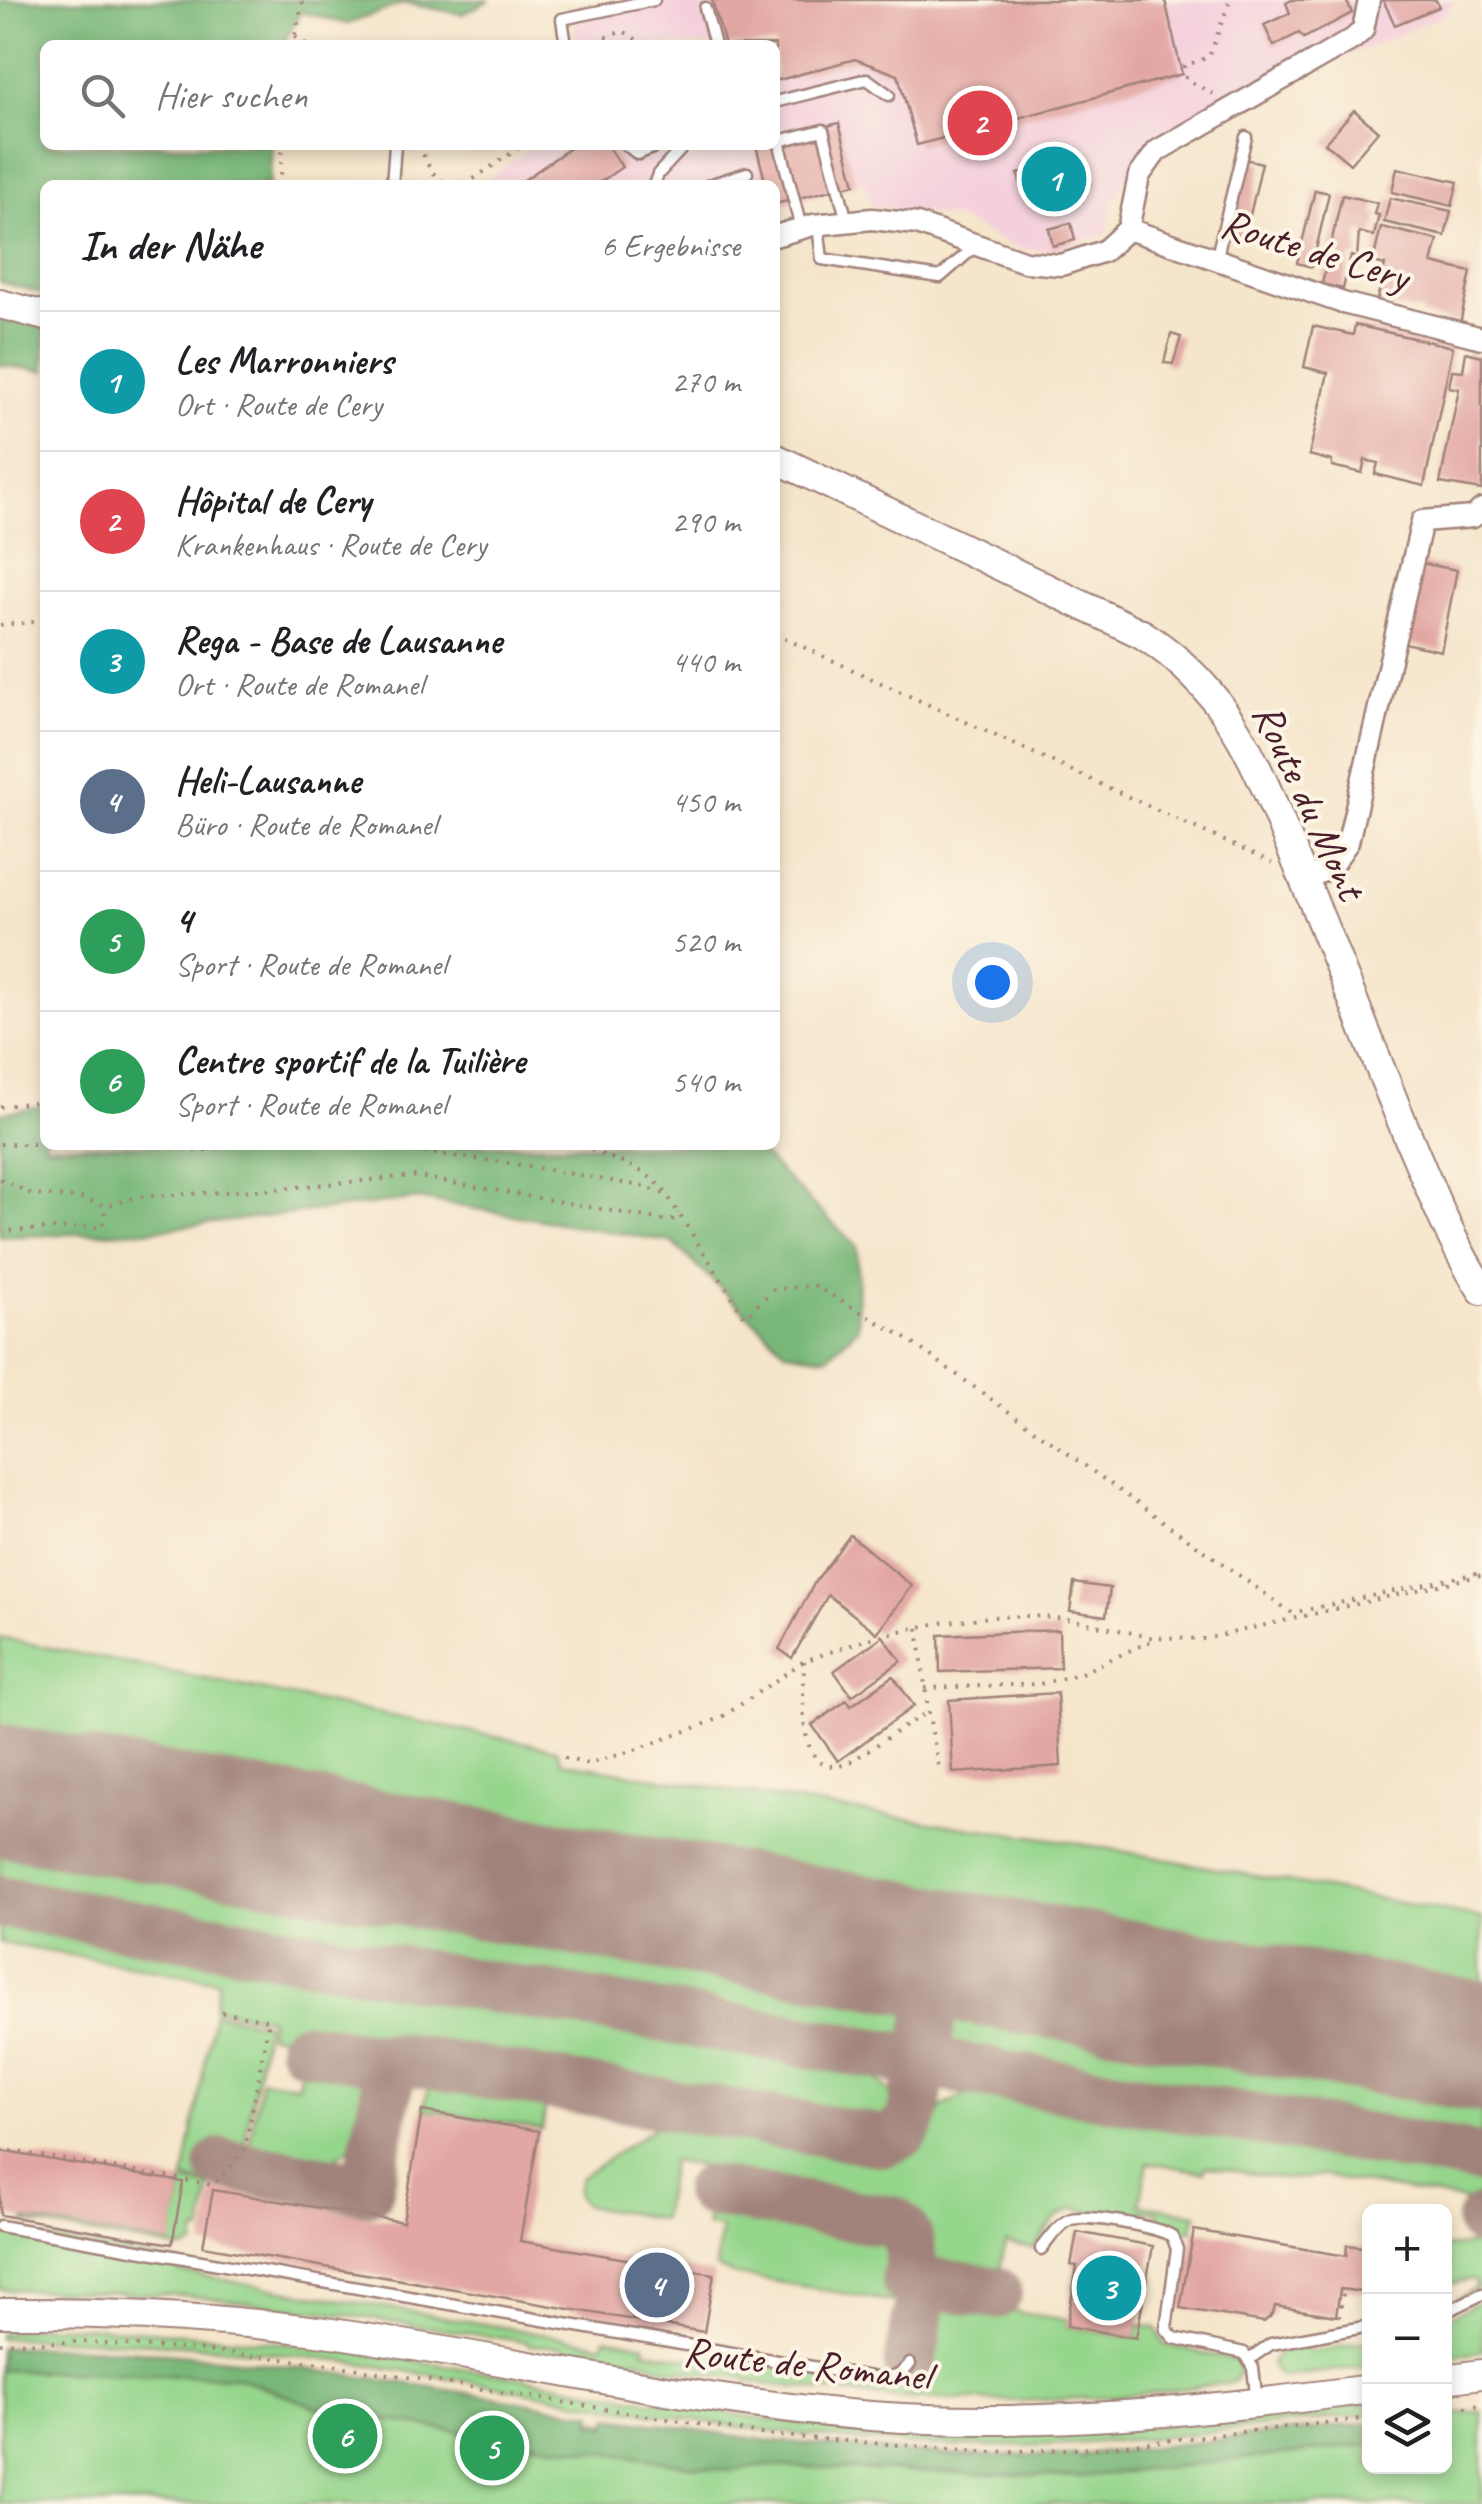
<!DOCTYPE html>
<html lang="de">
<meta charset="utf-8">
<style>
body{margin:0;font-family:Caveat,sans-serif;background:#f2f2f2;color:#202124}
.controls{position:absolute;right:30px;bottom:30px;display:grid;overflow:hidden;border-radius:15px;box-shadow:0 5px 15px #0003}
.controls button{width:90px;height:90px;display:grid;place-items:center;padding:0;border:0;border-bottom:2px solid #e0e0e0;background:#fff;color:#202124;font:50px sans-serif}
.you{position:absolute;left:992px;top:982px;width:35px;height:35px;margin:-25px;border:8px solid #fff;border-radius:50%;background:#1a73e8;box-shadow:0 0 0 15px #1a73e833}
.badge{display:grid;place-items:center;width:65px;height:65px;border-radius:50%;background:#d93025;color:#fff;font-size:32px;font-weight:700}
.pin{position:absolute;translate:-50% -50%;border:5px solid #fff;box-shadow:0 2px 10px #0006}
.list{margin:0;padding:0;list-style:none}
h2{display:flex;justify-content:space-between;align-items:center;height:130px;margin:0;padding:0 40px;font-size:42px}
h2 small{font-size:32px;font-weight:400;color:#757577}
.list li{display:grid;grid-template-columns:65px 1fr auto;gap:30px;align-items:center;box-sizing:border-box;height:140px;padding:0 40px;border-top:2px solid #e0e0e0}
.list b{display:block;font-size:38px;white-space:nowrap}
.list p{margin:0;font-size:32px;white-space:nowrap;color:#757577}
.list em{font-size:32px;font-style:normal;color:#757577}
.icon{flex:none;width:55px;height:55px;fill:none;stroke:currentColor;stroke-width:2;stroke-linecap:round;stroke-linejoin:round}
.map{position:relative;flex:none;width:1482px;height:2504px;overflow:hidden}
.search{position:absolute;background:#fff;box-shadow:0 5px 15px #0003;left:40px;top:40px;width:740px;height:110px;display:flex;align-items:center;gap:25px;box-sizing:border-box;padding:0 35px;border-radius:15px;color:#757577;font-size:38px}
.panel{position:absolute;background:#fff;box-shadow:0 5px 15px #0003;left:40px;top:180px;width:740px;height:970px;border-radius:15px}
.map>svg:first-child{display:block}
</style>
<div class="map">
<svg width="1482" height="2504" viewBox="0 0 1482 2504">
<rect width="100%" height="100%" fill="#fcf5e5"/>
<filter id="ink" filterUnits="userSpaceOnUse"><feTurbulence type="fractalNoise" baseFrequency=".01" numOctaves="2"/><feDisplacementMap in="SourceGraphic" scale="20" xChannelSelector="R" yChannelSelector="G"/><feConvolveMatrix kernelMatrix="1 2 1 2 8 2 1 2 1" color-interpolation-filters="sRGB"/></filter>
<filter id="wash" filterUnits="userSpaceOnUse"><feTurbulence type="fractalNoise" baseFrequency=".0048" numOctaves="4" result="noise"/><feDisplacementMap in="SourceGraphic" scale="40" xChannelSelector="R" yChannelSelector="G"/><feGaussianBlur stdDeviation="2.25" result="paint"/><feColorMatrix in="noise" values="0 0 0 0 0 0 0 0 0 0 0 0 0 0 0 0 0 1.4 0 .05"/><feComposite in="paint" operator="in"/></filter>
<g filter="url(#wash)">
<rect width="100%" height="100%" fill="#f5e5ca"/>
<path fill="#f4cfdc" d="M650,0h805l-9,14 -98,42 -80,17 -104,62 -26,22 -25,45 -6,30 -54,19 -38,-4 -61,-30 -83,-11 -6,-25 -90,27v-23h-295l54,-40h241v-100h-197l-5,-22z"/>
<g fill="#95d68c" stroke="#707a5c" stroke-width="2.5">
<path d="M0,1638l557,111 5,13 271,46 239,34 410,76v93l-1482,-257z"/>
<path d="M0,1825l889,153c40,14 30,66 -12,64l-877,-152z"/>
<path d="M0,1914l854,147c20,17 61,39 29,63l-506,-87 -3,14 -106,-17 2,-16 -56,-9 5,-28 -219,-38z"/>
<path d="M974,1993l508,88v66l-511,-87c-35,-14 -33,-56 3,-67z"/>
<path d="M214,2013l52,10 -22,122 -21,-3 -8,43 -31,-6z"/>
<path d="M303,2054l69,12 -14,77 -26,17 -83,-14 12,-67 37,6z"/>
<path d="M432,2080l111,19 3,6 -4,24 -118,-20 5,-26z"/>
<path d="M987,2085l495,85v28l-17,3 -142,-25 -38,3 -79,-13 -2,6 -56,-10 -8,42 57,10 -5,16 -11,4 -10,-8 -14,-4 1,-10 -14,-2 -2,10 -69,-11 -17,9 -22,30 -29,-5 -8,44 -82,-16c0,-21 4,-39 -17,-52l-188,-36 2,-15 -41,-7 -9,58 -79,-14 -7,-11 4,-16 81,-55 220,37c32,-3 51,-23 60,-53z"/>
<path d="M183,2182l27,5 -8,45h-6l-2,14 -10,4 -161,-28 7,-2 141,24z"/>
<path d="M720,2199l170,32 11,12 1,8 -7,51 -159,-27 -20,-7 5,-40 -15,-2 4,-21z"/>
<path d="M0,2231l180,32 -1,9 423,72 3,-7 40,7v7l80,13 1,-6 155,26c68,-3 22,-88 66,-93 15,-1 34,5 49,7l-2,11 74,11 -1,6 60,11 9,1 2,-13 18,3 9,17 71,15 4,12 -7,10 -115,15 -99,4 -125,-3 -145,-16 -4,-4 -77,-9 -28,-9 -63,-11 -10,2 -3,-4 -34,-2 -3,-3 -200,-30 -146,-17 -181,-6z"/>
<path d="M1482,2244v42l-32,18 25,-16 1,-6 -4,-3 -27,6 4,-22 -4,-6v-10z"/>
<path d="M1482,2300v52l-37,5v-38z"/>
<path d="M38,2327c52,-2 106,4 159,8 113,9 225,26 337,45 90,15 179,33 270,44 194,22 373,4 565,-21v11c-161,19 -320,41 -482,29 -162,-12 -320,-46 -480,-72 -135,-22 -270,-32 -407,-33v-5z"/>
<path d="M1369,2341v25l-86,11 -4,-1 -8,-12 7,-11 28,-9 3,8z"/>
<path d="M0,2360l301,14 462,73 325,13 281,-35 1,41h74l1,-50 37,-5v93h-1482z"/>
</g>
<g fill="#78b778" stroke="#616b52" stroke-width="2.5">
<path d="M0,0h490l-28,14 -58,-11 -56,21 -47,-12 -19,33h-237v100h227l-3,40h-224v109l-45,-12z"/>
<path d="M0,317l45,12v42l-45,-6z"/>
<path d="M45,1106v39h707l105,102 1,81 -31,29 -41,-6 -114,-109 -254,-43 -274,32 -144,6v-124z"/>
<path d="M0,2347c200,-3 396,36 593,66l-1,10 15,4 3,-10 154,23 184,16 128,-1 6,3 1,-3 286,-32v22l-289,32 -314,-11 -37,5 -314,-46 -99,-18 -79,-30 -237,-7z"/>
</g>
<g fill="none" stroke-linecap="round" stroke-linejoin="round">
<g stroke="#a0827a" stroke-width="52">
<path d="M0,1902l1482,257"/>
<path d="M883,1943c31,11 46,24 51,57"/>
<path d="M304,2047l68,11 36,2 476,81 20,-9 8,-14 22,-118c15,-28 35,-36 66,-37"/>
<path d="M221,2164l147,25 21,-113 9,-13 10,-3"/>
<path d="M709,2191l184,31c22,15 18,34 14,57l17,3"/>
<path d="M1482,2221v-1"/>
<path d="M910,2364l14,-82 72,11"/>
</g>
<path stroke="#a0827a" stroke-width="132" d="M0,1790l1482,257"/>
</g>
<g id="blocks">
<g fill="#e2a6a3">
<path d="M712,0h453l17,74 -265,71 -19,-70 -43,-16 -80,22v-36h-50z"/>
<path d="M1292,0h54l6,13 -48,25 -5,-5 -25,13 -10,-21 26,-12 -4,-10z"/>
<path d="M1383,0h53l3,7 -44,18z"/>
<path d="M1354,110l24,21 -28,33 -25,-21z"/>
<path d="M839,123l16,61 -80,20v-19h-9l-10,-40h19v-6z"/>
<path d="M574,145h33l15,22 -26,18h-79z"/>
<path d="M1083,157l7,27 -65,16 -7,-26z"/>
<path d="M1244,159l18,4 -17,74 -19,-4z"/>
<path d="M1397,168l61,14 -6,24 -60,-14z"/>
<path d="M1315,190l14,3 -17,74 -15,-4z"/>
<path d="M1342,195l35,8 -3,11 5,1 -5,21 -15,-4 -2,26 -6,-2 -8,33 -21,-5z"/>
<path d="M1390,198l61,13 -6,25 -61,-14z"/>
<path d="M1071,223l4,17 -22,6 -4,-17z"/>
<path d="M1381,227l57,13 -6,23 39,9 -11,52 -39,-9v-4l-45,-6 9,-40 -12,-3z"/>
<path d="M1355,325l98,22 -29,139 -49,-12 3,-11 -13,-3 -3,13 -30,-7v-5l-23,-6 19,-82 -24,-6 9,-41 40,9z"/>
<path d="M1171,334l10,3 -8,27 -9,-1z"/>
<path d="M1466,352l16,4v134l-42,-7 19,-94 -10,-2 3,-17 11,1z"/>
<path d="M1421,563l36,7 -16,81 -37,-8z"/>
<path d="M850,1535l62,51 -35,47 -49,-38 -36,63 -13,-9 36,-67z"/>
<path d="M1074,1583l36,5 -4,28 -36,-5z"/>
<path d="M1059,1630l1,38 -120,4 -1,-37z"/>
<path d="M883,1636l18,25 -49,35 -18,-25z"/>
<path d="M893,1676l21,30 -76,55 -26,-36 35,-25 4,6z"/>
<path d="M1057,1693l4,73 -108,7 -4,-73z"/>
<path d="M422,2111l117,20 -19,110 194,33 -10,58 -501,-86 10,-56 190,32z"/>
<path d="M0,2151l183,31 -11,62 -172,-29z"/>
<path d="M1194,2230l152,26 1,-11 23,3v45l-30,-4 -4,27 -61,-10 -2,8 -9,8 -84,-14z"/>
<path d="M1077,2232l76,14 -17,92 -69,-12 10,-60 -6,-1z"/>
</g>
</g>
</g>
<g filter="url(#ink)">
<use href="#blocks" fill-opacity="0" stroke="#a0827a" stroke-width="2.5"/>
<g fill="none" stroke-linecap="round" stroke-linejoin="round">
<g stroke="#a0827a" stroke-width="15">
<g id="lane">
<path d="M705,8l10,37"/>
<path d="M566,45l-4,-26 92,-19"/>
<path d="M775,102l92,-23 22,16"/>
<path d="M626,145l12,9 21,-9"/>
<path d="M392,185l3,-40"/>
<path d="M654,185l4,-11 27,-29"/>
<path d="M709,185l38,-12"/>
<path d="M818,225l4,34 118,18 37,-32"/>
<path d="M801,228l-22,-87 44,-11 24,91"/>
<path d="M1216,260l30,-123"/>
<path d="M0,2226l882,153 18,-5 10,-10"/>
<path d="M1041,2249c8,-9 17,-24 28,-29 16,-7 88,7 103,16l5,13 -11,80 8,9 70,15 9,15 4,34"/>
<path d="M1444,2313l38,-19"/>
<path d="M1249,2359l22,-15 99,-18"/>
</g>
</g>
<g stroke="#a0827a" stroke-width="25">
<g id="street">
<path d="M1128,229l215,74 139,35"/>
<path d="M775,236l38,-11 59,-6 45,5 108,38 36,3 43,-14 24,-22 11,-53 18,-25 196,-112 10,-9 6,-30"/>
<path d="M1304,880l26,-12 18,-26 74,-321 51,-4 9,-8"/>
</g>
</g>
<g stroke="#a0827a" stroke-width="32">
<g id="secondary">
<path d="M0,304l45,12"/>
<path d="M775,458l367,176c93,59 118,140 158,236 40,94 75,189 115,283 20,47 39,95 67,137"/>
<path d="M0,2313c106,-1 212,4 317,18 185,25 368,71 554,85 168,12 333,-5 499,-27"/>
<path d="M1444,2379l38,-5"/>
</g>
</g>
<g stroke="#a0827a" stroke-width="4" stroke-dasharray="2.5 8" stroke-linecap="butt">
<path d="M295,37l12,8"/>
<path d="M293,45l10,-45"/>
<path d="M586,45l37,-14 22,14"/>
<path d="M1213,94l-27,-15 -2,-13 25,-9 21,-57"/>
<path d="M419,145l12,26 16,14"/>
<path d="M280,185l3,-40"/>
<path d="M465,185l58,-40"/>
<path d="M0,625l45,-4"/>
<path d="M775,634l497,229"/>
<path d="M0,1107l45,-7"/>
<path d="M0,1144h45"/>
<path d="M152,1145l46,6 48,-6"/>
<path d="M361,1145l142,17 143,25 21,8 78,122 29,-28 41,-3 86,49 391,278 190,-41"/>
<path d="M582,1145c31,18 60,17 85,49"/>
<path d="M0,1179l34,16 47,3 25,8 31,-9 137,-8 139,-13 250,44h12l3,-7"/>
<path d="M0,1231l102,-4 4,-21"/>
<path d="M918,1628l10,83 12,62"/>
<path d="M804,1661c0,31 -11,123 45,102l79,-52"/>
<path d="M925,1688l115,-4 39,-10 74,-34"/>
<path d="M564,1758l24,6 50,-15 83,-31 83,-57 73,-25 62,-13 51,-6 42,-1 42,4 76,17 55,2 277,-64"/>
<path d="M0,2149l214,36 31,-36 24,-129 -55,-9"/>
<path d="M1339,2317l5,-28"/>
<path d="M0,2343l81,-1 115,8 125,13 446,72 224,17 107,-4 272,-30"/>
<path d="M1444,2410l38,-5"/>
</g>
<use href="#lane" stroke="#fff" stroke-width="10"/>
<use href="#street" stroke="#fff" stroke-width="20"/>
<use href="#secondary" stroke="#fff" stroke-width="28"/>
</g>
</g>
<g text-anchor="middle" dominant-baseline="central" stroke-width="8" stroke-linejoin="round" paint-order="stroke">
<g font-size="42" fill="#4a1f2b" stroke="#fcf5e5">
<text transform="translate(1315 250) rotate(17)">Route de Cery</text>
<text transform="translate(1309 801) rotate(65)">Route du Mont</text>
<text transform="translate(807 2364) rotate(6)">Route de Romanel</text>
</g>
</g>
</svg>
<div class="controls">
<button>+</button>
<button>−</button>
<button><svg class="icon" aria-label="layers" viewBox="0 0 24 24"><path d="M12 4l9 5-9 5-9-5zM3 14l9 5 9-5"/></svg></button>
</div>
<div class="you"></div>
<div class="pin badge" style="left:1054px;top:179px;background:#0f9aa8">1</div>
<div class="pin badge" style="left:980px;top:123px;background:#e0444e">2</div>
<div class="pin badge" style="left:1109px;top:2288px;background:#0f9aa8">3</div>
<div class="pin badge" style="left:657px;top:2285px;background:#5c6f8a">4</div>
<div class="pin badge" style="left:492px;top:2448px;background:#2e9e5b">5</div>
<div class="pin badge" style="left:345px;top:2436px;background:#2e9e5b">6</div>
<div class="search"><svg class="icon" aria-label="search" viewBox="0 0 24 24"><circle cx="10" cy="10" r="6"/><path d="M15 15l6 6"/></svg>Hier suchen</div>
<section class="panel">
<h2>In der Nähe<small>6 Ergebnisse</small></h2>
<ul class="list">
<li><span class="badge" style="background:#0f9aa8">1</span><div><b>Les Marronniers</b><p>Ort · Route de Cery</p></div><em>270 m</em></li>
<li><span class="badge" style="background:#e0444e">2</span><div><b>Hôpital de Cery</b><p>Krankenhaus · Route de Cery</p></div><em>290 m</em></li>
<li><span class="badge" style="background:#0f9aa8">3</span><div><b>Rega - Base de Lausanne</b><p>Ort · Route de Romanel</p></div><em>440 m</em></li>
<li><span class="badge" style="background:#5c6f8a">4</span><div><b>Heli-Lausanne</b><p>Büro · Route de Romanel</p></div><em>450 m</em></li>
<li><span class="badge" style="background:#2e9e5b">5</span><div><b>4</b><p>Sport · Route de Romanel</p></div><em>520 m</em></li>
<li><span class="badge" style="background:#2e9e5b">6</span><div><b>Centre sportif de la Tuilière</b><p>Sport · Route de Romanel</p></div><em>540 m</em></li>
</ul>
</section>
</div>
